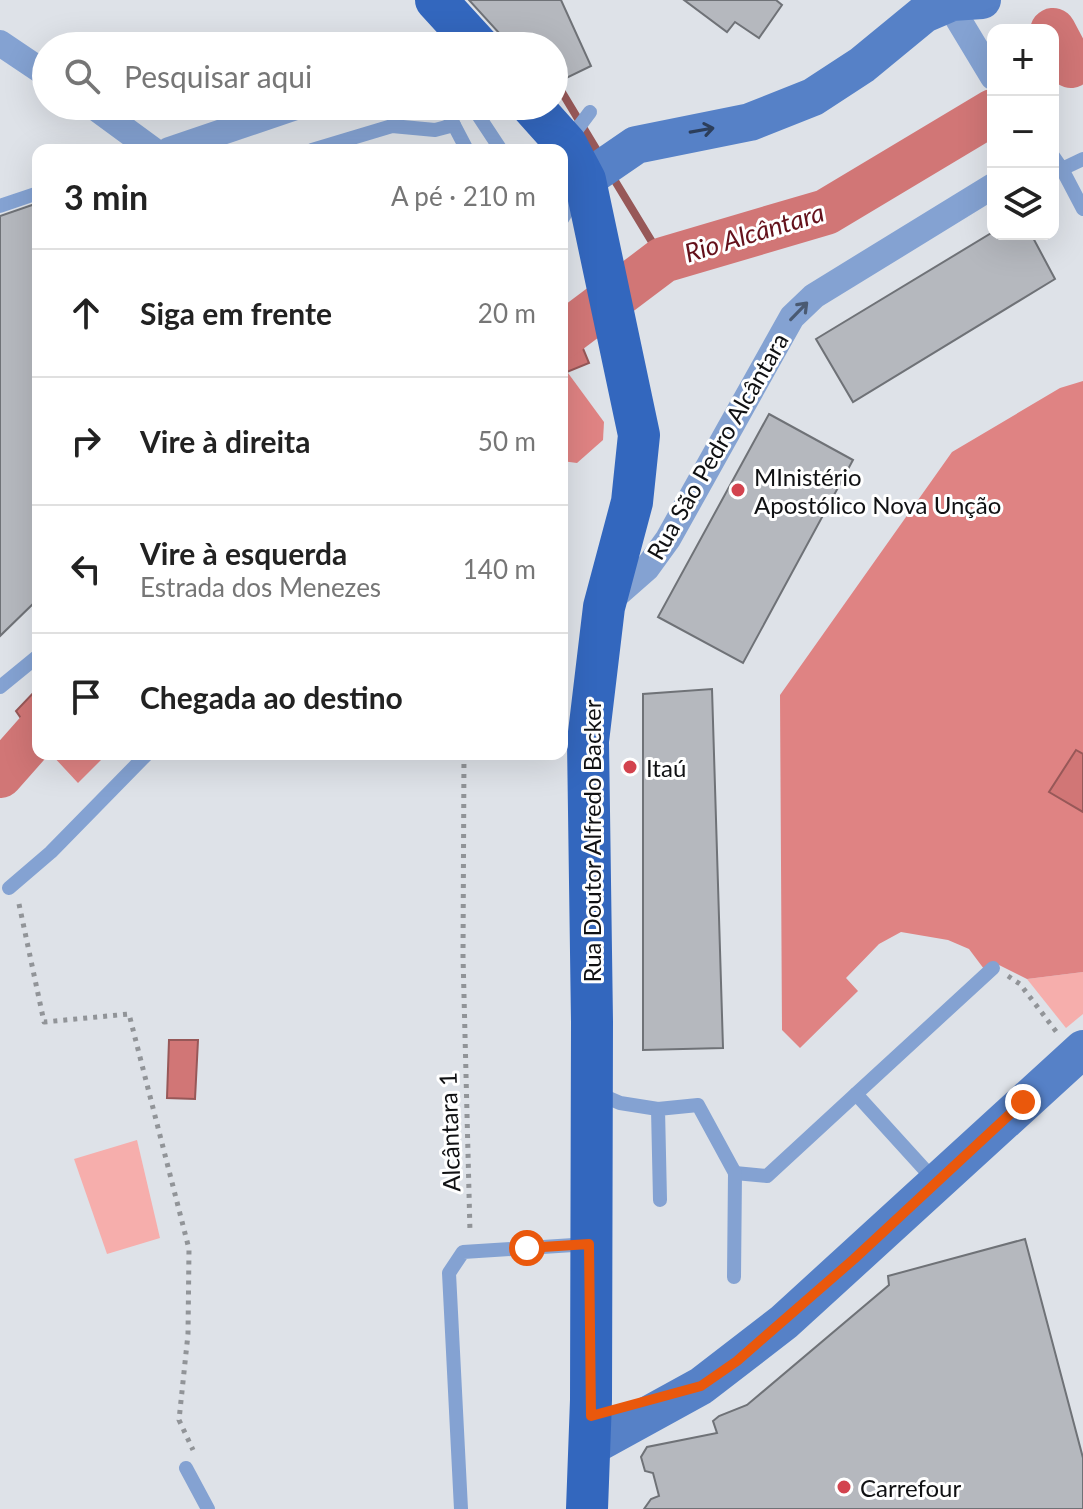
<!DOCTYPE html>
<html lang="pt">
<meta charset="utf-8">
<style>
body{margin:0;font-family:Lato,sans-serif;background:#f6f6f6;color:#222}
.controls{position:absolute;right:24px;top:24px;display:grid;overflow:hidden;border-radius:16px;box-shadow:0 8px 32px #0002}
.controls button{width:72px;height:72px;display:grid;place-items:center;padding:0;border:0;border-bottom:2px solid #e0e0e0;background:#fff;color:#222;font:40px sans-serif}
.stop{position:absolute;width:24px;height:24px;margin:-18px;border:6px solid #ea580c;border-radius:50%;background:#fff}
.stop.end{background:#ea580c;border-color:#fff;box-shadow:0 2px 8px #0008}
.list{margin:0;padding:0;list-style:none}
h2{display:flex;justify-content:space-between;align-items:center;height:104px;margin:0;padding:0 32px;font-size:34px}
h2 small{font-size:26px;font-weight:400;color:#767676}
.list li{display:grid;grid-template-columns:52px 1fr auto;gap:24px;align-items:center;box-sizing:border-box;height:128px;padding:0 32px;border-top:2px solid #e0e0e0}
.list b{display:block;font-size:30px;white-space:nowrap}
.list p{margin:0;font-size:26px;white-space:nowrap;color:#767676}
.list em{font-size:26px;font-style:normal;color:#767676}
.icon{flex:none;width:44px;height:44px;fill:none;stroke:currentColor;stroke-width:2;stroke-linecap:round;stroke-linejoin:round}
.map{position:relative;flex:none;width:1083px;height:1509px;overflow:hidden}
.search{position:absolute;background:#fff;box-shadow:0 8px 32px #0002;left:32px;top:32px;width:536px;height:88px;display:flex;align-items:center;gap:20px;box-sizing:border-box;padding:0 28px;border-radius:44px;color:#767676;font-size:30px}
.panel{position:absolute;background:#fff;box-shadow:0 8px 32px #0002;left:32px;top:144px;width:536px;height:616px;border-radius:16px}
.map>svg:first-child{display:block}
</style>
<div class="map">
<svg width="1083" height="1509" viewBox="0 0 1083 1509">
<rect width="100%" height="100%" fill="#dee2e8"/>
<g fill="#f6aeac">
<path d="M1083,972v42l-17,14 -39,-49z"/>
<path d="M137,1140l23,98 -53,16 -33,-95z"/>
</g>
<g fill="#df8383">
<path d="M568,373l36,49 -1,18 -26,23 -15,-2v-87z"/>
<path d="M1083,381v591l-56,7 -34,-17 -9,7 -15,-20 -21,-9 -47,-8 -22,12 -33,34 12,13 -58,57 -18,-18 -2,-335 172,-243 108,-64z"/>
<path d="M51,754h56l-29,29z"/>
</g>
<g fill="#d17676" stroke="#975858" stroke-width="2">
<path d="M563,300l26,63 -27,11v-74z"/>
<path d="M38,688v44l-4,5 -18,-26z"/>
<path d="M1076,750l7,4v58l-34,-20z"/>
<path d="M169,1040h29l-3,59 -28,-1z"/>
</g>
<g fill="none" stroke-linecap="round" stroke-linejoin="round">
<g stroke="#975858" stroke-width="8">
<path d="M554,79l47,78"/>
<path d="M612,176l51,84"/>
</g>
<g stroke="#d17676" stroke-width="46">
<path d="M1053,31l18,34"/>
<path d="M562,336l101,-76 163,-48 167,-100"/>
<path d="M0,775l38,-43"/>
</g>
</g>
<g fill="#b5b8be" stroke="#6f7277" stroke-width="2">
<path d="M469,0h92l30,66 -37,18v-38h-43z"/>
<path d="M684,0h92l6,5 -23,33 -24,-16 -8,10z"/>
<path d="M38,203v396l-38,37v-420z"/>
<path d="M993,232l38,2 24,45 -202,123 -37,-63z"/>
<path d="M769,414l84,46 -110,203 -85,-46z"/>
<path d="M712,689l11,359 -80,2v-356z"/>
<path d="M1025,1239l58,219v51h-439l7,-10 8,-3 -6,-23 -8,-2 -4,-14 6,-10 70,-14 -4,-12 6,-5 28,-11 142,-120 -1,-9z"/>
</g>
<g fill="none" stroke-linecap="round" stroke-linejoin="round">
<g stroke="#919498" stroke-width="5" stroke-dasharray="4 6" stroke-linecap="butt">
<path d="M464,754l-1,202 7,276"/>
<path d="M19,904l25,118 85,-8 60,235 -1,85 -9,86 14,30"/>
<path d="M1008,976l12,8 38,50"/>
</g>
<g stroke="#84a2d2" stroke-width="14">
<path d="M444,106l23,44"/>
<path d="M472,106l29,44"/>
<path d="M569,140l21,-28"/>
<path d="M312,150l80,-24 43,4 19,-5"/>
<path d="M1053,156l9,13 21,-10"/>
<path d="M1062,169l21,40"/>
<path d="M0,206l38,-13"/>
<path d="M562,219l17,-28"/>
<path d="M0,687l38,-31"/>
<path d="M9,888l42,-36 96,-98"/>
<path d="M597,1093l23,10 38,6"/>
<path d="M856,1094l137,-126"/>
<path d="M735,1173l32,3 89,-82 80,88"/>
<path d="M660,1200l-2,-91 40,-4 37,68 -1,104"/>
<path d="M186,1468l22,41"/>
<path d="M461,1509l-12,-236 14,-21 126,-8"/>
</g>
<g stroke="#84a2d2" stroke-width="26">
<path d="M958,19l35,58"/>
<path d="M0,43l46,31"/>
<path d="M93,106l60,44"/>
<path d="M169,150l130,-44"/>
<path d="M606,604l41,-36 21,-29 124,-222 22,-21 179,-110"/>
</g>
<g stroke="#5681c7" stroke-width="38">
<path d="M585,180l51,-35 114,-23 63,-25 49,-32 62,-51 28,-12 30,-2"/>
<path d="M590,1447l111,-61 83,-64 299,-273"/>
</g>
<g stroke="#3367be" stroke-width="42">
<path d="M436,0l42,46"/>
<path d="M532,106l34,38 19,36 54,255 -7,67 -28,105 -16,134 4,281 -1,378 -4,109"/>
</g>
</g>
<defs><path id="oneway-shaft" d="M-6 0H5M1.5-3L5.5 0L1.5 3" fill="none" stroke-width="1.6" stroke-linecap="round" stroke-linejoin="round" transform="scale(2)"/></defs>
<use stroke="#2c3e5b" href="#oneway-shaft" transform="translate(702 130) rotate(-10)"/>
<use stroke="#4a5a72" href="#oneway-shaft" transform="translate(799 311) rotate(-46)"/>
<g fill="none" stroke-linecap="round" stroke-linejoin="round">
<path stroke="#ea580c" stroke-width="10" d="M527,1248l62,-4 2,172 110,-30 36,-25 117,-102 169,-157"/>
</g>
<g fill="#d3434e" stroke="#fff" stroke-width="3">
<circle cx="738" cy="490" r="8"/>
<circle cx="630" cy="767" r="8"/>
<circle cx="844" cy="1487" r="8"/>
</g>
<g text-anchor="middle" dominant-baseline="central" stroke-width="6" stroke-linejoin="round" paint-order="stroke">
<g font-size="24" fill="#101113" stroke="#fff">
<text transform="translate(717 446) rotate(-60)">Rua São Pedro Alcântara</text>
<text transform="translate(591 841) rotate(-90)">Rua Doutor Alfredo Backer</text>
<text transform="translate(449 1132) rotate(-92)">Alcântara 1</text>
</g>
<g font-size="24" fill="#101113" stroke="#fff" text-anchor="start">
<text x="754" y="476">MInistério<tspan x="754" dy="28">Apostólico Nova Unção</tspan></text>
<text x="646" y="767">Itaú</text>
<text x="860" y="1487">Carrefour</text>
</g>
<g font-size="26" font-style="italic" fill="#64111b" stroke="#fff">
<text transform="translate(754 232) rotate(-17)">Rio Alcântara</text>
</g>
</g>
</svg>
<div class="controls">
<button>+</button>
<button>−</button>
<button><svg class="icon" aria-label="layers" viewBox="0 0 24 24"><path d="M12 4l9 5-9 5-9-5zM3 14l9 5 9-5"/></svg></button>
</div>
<div class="stop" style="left:527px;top:1248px"></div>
<div class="stop end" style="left:1023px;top:1102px"></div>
<div class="search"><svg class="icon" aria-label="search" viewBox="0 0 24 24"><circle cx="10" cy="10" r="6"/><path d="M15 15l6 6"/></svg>Pesquisar aqui</div>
<section class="panel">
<h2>3 min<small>A pé · 210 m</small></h2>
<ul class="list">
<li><svg class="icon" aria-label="ahead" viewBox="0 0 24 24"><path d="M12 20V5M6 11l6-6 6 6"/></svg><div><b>Siga em frente</b></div><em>20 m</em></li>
<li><svg class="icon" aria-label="right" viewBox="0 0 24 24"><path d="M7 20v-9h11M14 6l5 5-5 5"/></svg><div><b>Vire à direita</b></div><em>50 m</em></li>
<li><svg class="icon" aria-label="left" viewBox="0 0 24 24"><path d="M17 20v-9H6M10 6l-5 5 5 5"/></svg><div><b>Vire à esquerda</b><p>Estrada dos Menezes</p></div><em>140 m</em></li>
<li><svg class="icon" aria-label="arrive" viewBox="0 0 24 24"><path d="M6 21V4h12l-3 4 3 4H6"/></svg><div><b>Chegada ao destino</b></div></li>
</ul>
</section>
</div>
